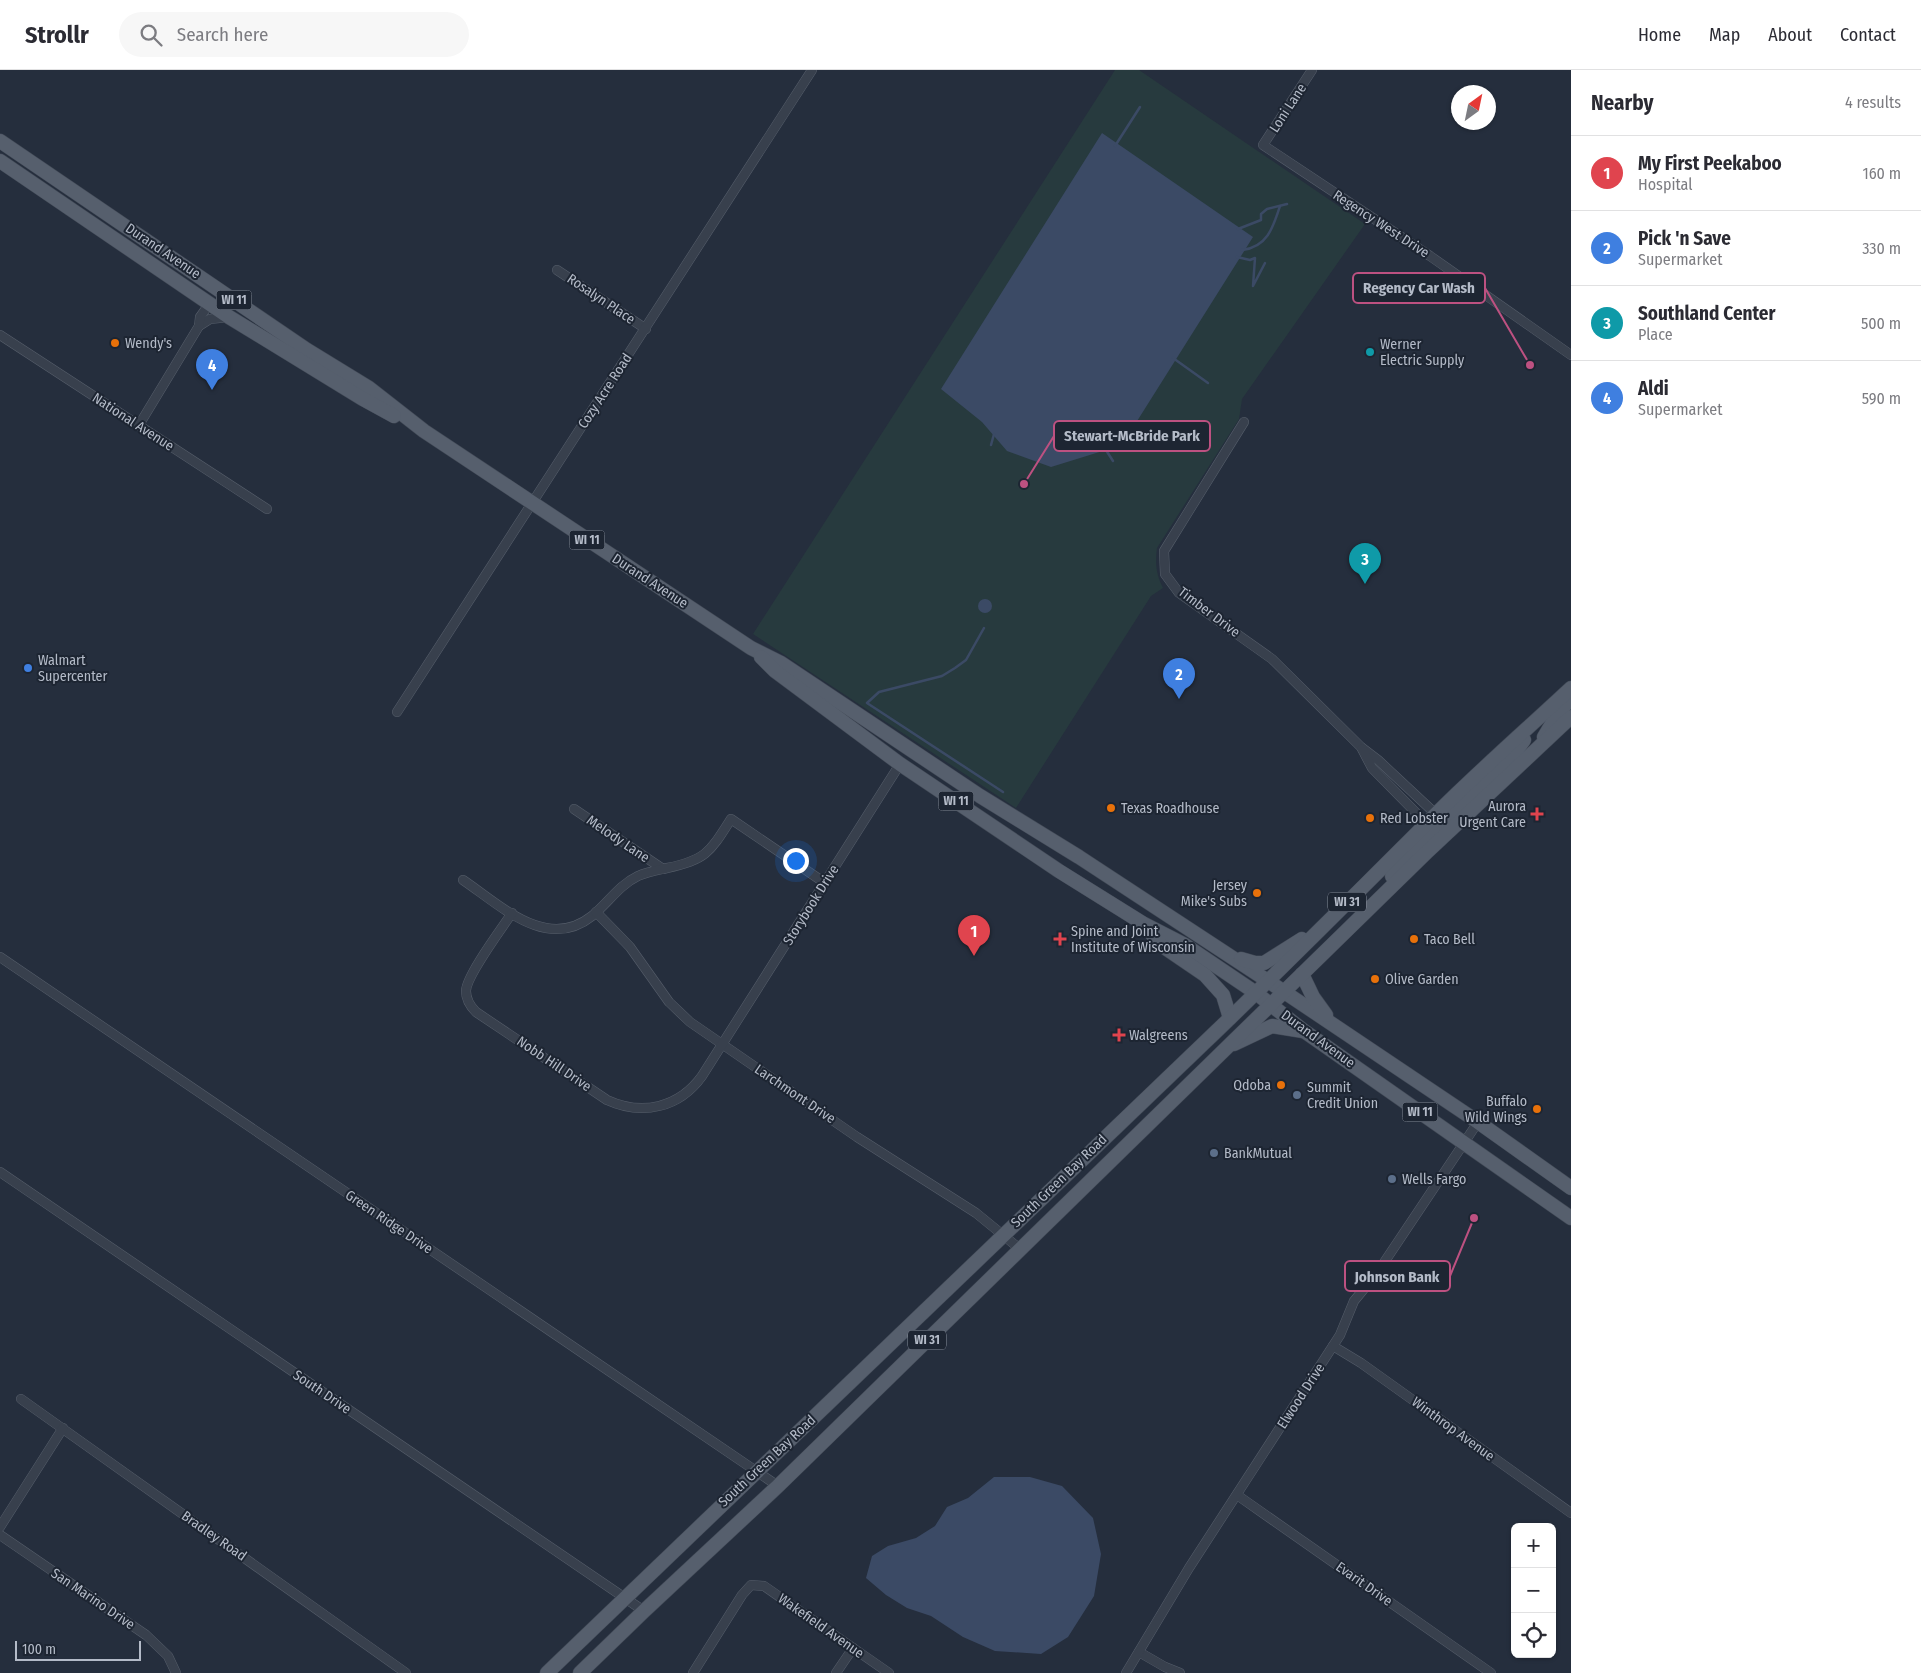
<!DOCTYPE html>
<meta charset="utf-8">
<style>
body{margin:0;font-family:"Fira Sans Condensed",sans-serif;background:#f7f7f7;color:#2b2b33}
.controls{position:absolute;right:15px;bottom:15px;display:grid;overflow:hidden;border-radius:8px;box-shadow:0 1px 4px #0004}
.controls button{width:45px;height:45px;display:grid;place-items:center;padding:0;border:0;border-bottom:1px solid #e1e1e2;background:#fff;color:#2b2b33;font:25px sans-serif}
.compass{position:absolute;left:1451px;top:15px;width:45px;height:45px;border-radius:50%;background:#fff;box-shadow:0 1px 4px #0004;rotate:33deg}
.scale{position:absolute;left:15px;bottom:12px;width:126px;box-sizing:border-box;padding-left:5px;border:2px solid #b4bbc8;border-top:0;font-size:14px;line-height:18px;white-space:nowrap;color:#b4bbc8;-webkit-text-stroke:4px #1d2532;paint-order:stroke}
.you{position:absolute;left:795px;top:790px;width:18px;height:18px;margin:-12px;border:4px solid #fff;border-radius:50%;background:#1a73e8;box-shadow:0 0 0 8px #1a73e833}
.badge{display:grid;place-items:center;width:32px;height:32px;border-radius:50%;background:#7c3aed;color:#fff;font-size:16px;font-weight:700}
.pin{position:absolute;translate:-50% -41px;filter:drop-shadow(0 1px 2px #0008)}
.pin::after{content:'';position:absolute;top:26px;width:18px;height:15px;background:inherit;clip-path:polygon(0 0,100% 0,50% 100%)}
.list{margin:0;padding:0;list-style:none}
h2{display:flex;justify-content:space-between;align-items:center;height:65px;margin:0;padding:0 20px;font-size:21px}
h2 small{font-size:16px;font-weight:400;color:#7c7c81}
.list li{display:grid;grid-template-columns:32px 1fr auto;gap:15px;align-items:center;box-sizing:border-box;height:75px;padding:0 20px;border-top:1px solid #e1e1e2}
.list b{display:block;font-size:19px;white-space:nowrap}
.list p{margin:0;font-size:16px;white-space:nowrap;color:#7c7c81}
.list em{font-size:16px;font-style:normal;color:#7c7c81}
.icon{flex:none;width:28px;height:28px;fill:none;stroke:currentColor;stroke-width:2;stroke-linecap:round;stroke-linejoin:round}
.map{position:relative;flex:none;width:1571px;height:1603px;overflow:hidden}
header{display:flex;align-items:center;gap:30px;box-sizing:border-box;height:70px;padding:0 25px;background:#fff;border-bottom:1px solid #e1e1e2}
header strong{font-size:24px}
nav{display:flex;gap:28px;margin-inline-start:auto;font-size:18px}
.search{width:350px;height:45px;background:#f7f7f7;display:flex;align-items:center;gap:12px;box-sizing:border-box;padding:0 18px;border-radius:28px;color:#7c7c81;font-size:19px}
main{display:flex}
aside{flex:1;background:#fff}
.map>svg:first-child{display:block}
</style>
<header>
<strong>Strollr</strong>
<div class="search"><svg class="icon" aria-label="search" viewBox="0 0 24 24"><circle cx="10" cy="10" r="6"/><path d="M15 15l6 6"/></svg>Search here</div>
<nav><a>Home</a><a>Map</a><a>About</a><a>Contact</a></nav>
</header>
<main>
<div class="map">
<svg width="1571" height="1603" viewBox="0 0 1571 1603">
<rect width="100%" height="100%" fill="#252e3d"/>
<path fill="#273a3e" d="M1115,0h24l226,154 -123,175 -3,20 -82,129c-2,15 -1,26 6,40l-12,8 -135,212 -263,-174z"/>
<g fill="#3b4a65">
<path d="M1102,63l151,104 -131,208 -71,22 -44,-16 -25,-29 -41,-33z"/>
<circle cx="985" cy="536" r="7"/>
<path d="M994,1407h36l32,9 31,32 8,36 -7,42 -26,41 -27,17 -46,-3 -32,-14 -32,-21 -24,-8 -21,-13 -20,-17 6,-22 16,-10 28,-8 19,-12 12,-19 21,-9z"/>
</g>
<g fill="none" stroke-linecap="round" stroke-linejoin="round">
<g stroke="#3b4a65" stroke-width="2.5">
<path d="M1115,76l25,-39"/>
<path d="M1238,159l23,-9v-6l6,-5 20,-5"/>
<path d="M1242,180c25,-3 31,-22 38,-44"/>
<path d="M1237,187l13,3 5,-2 -2,28 12,-23"/>
<path d="M1173,288l35,25"/>
<path d="M991,375l3,-11"/>
<path d="M1104,377l9,14"/>
<path d="M984,558l-18,32 -11,8 -13,8 -63,16 -12,11 136,89"/>
</g>
<g stroke="#565e6b" stroke-width="10">
<g id="minor">
<path d="M1312,0l-49,75 167,111 141,99"/>
<path d="M557,200l89,59"/>
<path d="M199,256l11,-7 19,-2"/>
<path d="M0,265l267,174"/>
<path d="M1244,352l-80,129 1,23 14,19 93,66 89,88 17,13 61,57"/>
<path d="M139,355l60,-99 1,-9 10,-14"/>
<path d="M397,642l415,-642"/>
<path d="M1362,679l10,19 58,59"/>
<path d="M574,739l89,60"/>
<path d="M463,810c37,25 84,72 129,36 16,-13 27,-31 46,-40 9,-4 20,-6 29,-8 39,-8 43,-16 64,-49l94,64"/>
<path d="M596,842l34,35 39,55 21,20 167,115 119,76 44,36"/>
<path d="M512,843c-10,15 -46,63 -46,78 0,9 4,15 10,21l131,88c35,16 72,8 95,-24l198,-312"/>
<path d="M0,887l778,529"/>
<path d="M0,1102l644,439"/>
<path d="M1333,1276l28,17 210,150"/>
<path d="M21,1329l385,274"/>
<path d="M1237,1425l254,178"/>
<path d="M0,1457l63,-99"/>
<path d="M0,1465l146,100 22,21 8,17"/>
<path d="M1139,1582l26,15 15,6"/>
<path d="M693,1603l49,-78 9,-10 13,1 125,87"/>
<path d="M836,1603l17,-25"/>
<path d="M1126,1603l63,-105 151,-233 14,-34 23,-28 101,-151"/>
</g>
</g>
<g stroke="#414956" stroke-width="15">
<g id="primary">
<path d="M0,71l307,209 62,38 55,43 327,217 30,15 199,133 99,61 189,124 210,141 93,66"/>
<path d="M0,91l229,156 134,82 31,17"/>
<path d="M761,587l14,14 125,93 159,107 85,53 41,21 71,48 48,38 267,187"/>
<path d="M1544,667l16,-27 10,-10"/>
<path d="M1441,768l3,-16 66,-62 14,-20"/>
<path d="M1392,806l13,-17 29,-28 2,-16"/>
<path d="M1147,858l14,17 44,30 18,20 7,23"/>
<path d="M1241,889l14,4h9l38,-24"/>
<path d="M1302,904l11,23 13,18"/>
<path d="M1234,974l38,-18 31,5"/>
<path d="M547,1603c226,-219 454,-435 680,-652 70,-68 139,-137 208,-206 44,-44 91,-85 136,-127"/>
<path d="M580,1603l64,-62 134,-125 649,-634 144,-135"/>
</g>
</g>
<use href="#minor" stroke="#38404d" stroke-width="9"/>
<use href="#primary" stroke="#565f6d" stroke-width="14"/>
</g>
<g fill="#e8710a" stroke="#1d2532" stroke-width="2">
<circle cx="115" cy="273" r="5"/>
<circle cx="1111" cy="738" r="5"/>
<circle cx="1370" cy="748" r="5"/>
<circle cx="1257" cy="823" r="5"/>
<circle cx="1414" cy="869" r="5"/>
<circle cx="1375" cy="909" r="5"/>
<circle cx="1281" cy="1015" r="5"/>
<circle cx="1537" cy="1039" r="5"/>
</g>
<circle fill="#0f9aa8" stroke="#1d2532" stroke-width="2" cx="1370" cy="282" r="5"/>
<circle fill="#3f7fe0" stroke="#1d2532" stroke-width="2" cx="28" cy="598" r="5"/>
<g fill="#e0444e" stroke="#1d2532" stroke-width="2">
<path d="M1534.5 736.5h5v5h5v5h-5v5h-5v-5h-5v-5h5z"/>
<path d="M1057.5 861.5h5v5h5v5h-5v5h-5v-5h-5v-5h5z"/>
<path d="M1116.5 957.5h5v5h5v5h-5v5h-5v-5h-5v-5h5z"/>
</g>
<g fill="#5c6f8a" stroke="#1d2532" stroke-width="2">
<circle cx="1297" cy="1025" r="5"/>
<circle cx="1214" cy="1083" r="5"/>
<circle cx="1392" cy="1109" r="5"/>
</g>
<g text-anchor="middle" dominant-baseline="central" stroke-width="4" stroke-linejoin="round" paint-order="stroke">
<g fill="#1d2532" stroke="#878e9b" stroke-width="1">
<rect x="216.5" y="220.5" width="35" height="19" rx="4"/>
<rect x="569.5" y="460.5" width="35" height="19" rx="4"/>
<rect x="938.5" y="721.5" width="35" height="19" rx="4"/>
<rect x="1328" y="822.5" width="38" height="19" rx="4"/>
<rect x="1402.5" y="1032.5" width="35" height="19" rx="4"/>
<rect x="908" y="1260.5" width="38" height="19" rx="4"/>
</g>
<g font-size="12" font-weight="bold" fill="#b4bbc8">
<text x="234" y="230">WI 11</text>
<text x="587" y="470">WI 11</text>
<text x="956" y="731">WI 11</text>
<text x="1347" y="832">WI 31</text>
<text x="1420" y="1042">WI 11</text>
<text x="927" y="1270">WI 31</text>
</g>
<g font-size="14" fill="#b4bbc8" stroke="#1d2532">
<text transform="translate(1288 38) rotate(-57)">Loni Lane</text>
<text transform="translate(1381 154) rotate(33)">Regency West Drive</text>
<text transform="translate(163 181) rotate(34)">Durand Avenue</text>
<text transform="translate(601 229) rotate(34)">Rosalyn Place</text>
<text transform="translate(605 321) rotate(-57)">Cozy Acre Road</text>
<text transform="translate(133 352) rotate(33)">National Avenue</text>
<text transform="translate(650 511) rotate(33)">Durand Avenue</text>
<text transform="translate(1209 542) rotate(37)">Timber Drive</text>
<text transform="translate(618 769) rotate(34)">Melody Lane</text>
<text transform="translate(811 835) rotate(-58)">Storybook Drive</text>
<text transform="translate(1318 969) rotate(36)">Durand Avenue</text>
<text transform="translate(554 994) rotate(34)">Nobb Hill Drive</text>
<text transform="translate(795 1024) rotate(34)">Larchmont Drive</text>
<text transform="translate(1059 1111) rotate(-44)">South Green Bay Road</text>
<text transform="translate(389 1152) rotate(34)">Green Ridge Drive</text>
<text transform="translate(322 1322) rotate(34)">South Drive</text>
<text transform="translate(1301 1326) rotate(-57)">Elwood Drive</text>
<text transform="translate(1453 1359) rotate(36)">Winthrop Avenue</text>
<text transform="translate(767 1391) rotate(-43)">South Green Bay Road</text>
<text transform="translate(214 1466) rotate(35)">Bradley Road</text>
<text transform="translate(1364 1514) rotate(35)">Evarit Drive</text>
<text transform="translate(93 1529) rotate(34)">San Marino Drive</text>
<text transform="translate(821 1556) rotate(35)">Wakefield Avenue</text>
</g>
<g font-size="14" fill="#b4bbc8" stroke="#1d2532" text-anchor="start">
<text x="125" y="273">Wendy's</text>
<text x="1380" y="274">Werner<tspan x="1380" dy="16">Electric Supply</tspan></text>
<text x="38" y="590">Walmart<tspan x="38" dy="16">Supercenter</tspan></text>
<text x="1526" y="736" text-anchor="end">Aurora<tspan x="1526" dy="16">Urgent Care</tspan></text>
<text x="1121" y="738">Texas Roadhouse</text>
<text x="1380" y="748">Red Lobster</text>
<text x="1247" y="815" text-anchor="end">Jersey<tspan x="1247" dy="16">Mike's Subs</tspan></text>
<text x="1071" y="861">Spine and Joint<tspan x="1071" dy="16">Institute of Wisconsin</tspan></text>
<text x="1424" y="869">Taco Bell</text>
<text x="1385" y="909">Olive Garden</text>
<text x="1129" y="965">Walgreens</text>
<text x="1271" y="1015" text-anchor="end">Qdoba</text>
<text x="1307" y="1017">Summit<tspan x="1307" dy="16">Credit Union</tspan></text>
<text x="1527" y="1031" text-anchor="end">Buffalo<tspan x="1527" dy="16">Wild Wings</tspan></text>
<text x="1224" y="1083">BankMutual</text>
<text x="1402" y="1109">Wells Fargo</text>
</g>
</g>
<path fill="none" stroke="#bd5181" stroke-width="2" d="M1530 295L1485 218M1024 414L1054 366M1474 1148L1450 1206"/>
<g fill="#bd5181" stroke="#1d2532" stroke-width="2">
<circle cx="1530" cy="295" r="5"/>
<circle cx="1024" cy="414" r="5"/>
<circle cx="1474" cy="1148" r="5"/>
</g>
<g fill="#1d2532" stroke="#bd5181" stroke-width="2">
<rect x="1353" y="203" width="132" height="30" rx="5"/>
<rect x="1054" y="351" width="156" height="30" rx="5"/>
<rect x="1345" y="1191" width="105" height="30" rx="5"/>
</g>
<g font-size="15" text-anchor="middle" font-weight="bold" fill="#b4bbc8">
<text x="1419" y="223">Regency Car Wash</text>
<text x="1132" y="371">Stewart-McBride Park</text>
<text x="1397" y="1212">Johnson Bank</text>
</g>
</svg>
<div class="controls">
<button>+</button>
<button>−</button>
<button><svg class="icon" aria-label="locate" viewBox="0 0 24 24"><circle cx="12" cy="12" r="6"/><path d="M12 2v4M12 18v4M2 12h4M18 12h4"/></svg></button>
</div>
<svg class="compass" viewBox="-18 -18 36 36"><path d="M0-13l5 13h-10z" fill="#e53935"/><path d="M0 13l5-13h-10z" fill="#7c7c81"/></svg>
<div class="scale">100 m</div>
<div class="you"></div>
<div class="pin badge" style="left:974px;top:886px;background:#e0444e">1</div>
<div class="pin badge" style="left:1179px;top:629px;background:#3f7fe0">2</div>
<div class="pin badge" style="left:1365px;top:514px;background:#0f9aa8">3</div>
<div class="pin badge" style="left:212px;top:320px;background:#3f7fe0">4</div>
</div>
<aside>
<h2>Nearby<small>4 results</small></h2>
<ul class="list">
<li><span class="badge" style="background:#e0444e">1</span><div><b>My First Peekaboo</b><p>Hospital</p></div><em>160 m</em></li>
<li><span class="badge" style="background:#3f7fe0">2</span><div><b>Pick 'n Save</b><p>Supermarket</p></div><em>330 m</em></li>
<li><span class="badge" style="background:#0f9aa8">3</span><div><b>Southland Center</b><p>Place</p></div><em>500 m</em></li>
<li><span class="badge" style="background:#3f7fe0">4</span><div><b>Aldi</b><p>Supermarket</p></div><em>590 m</em></li>
</ul>
</aside>
</main>
